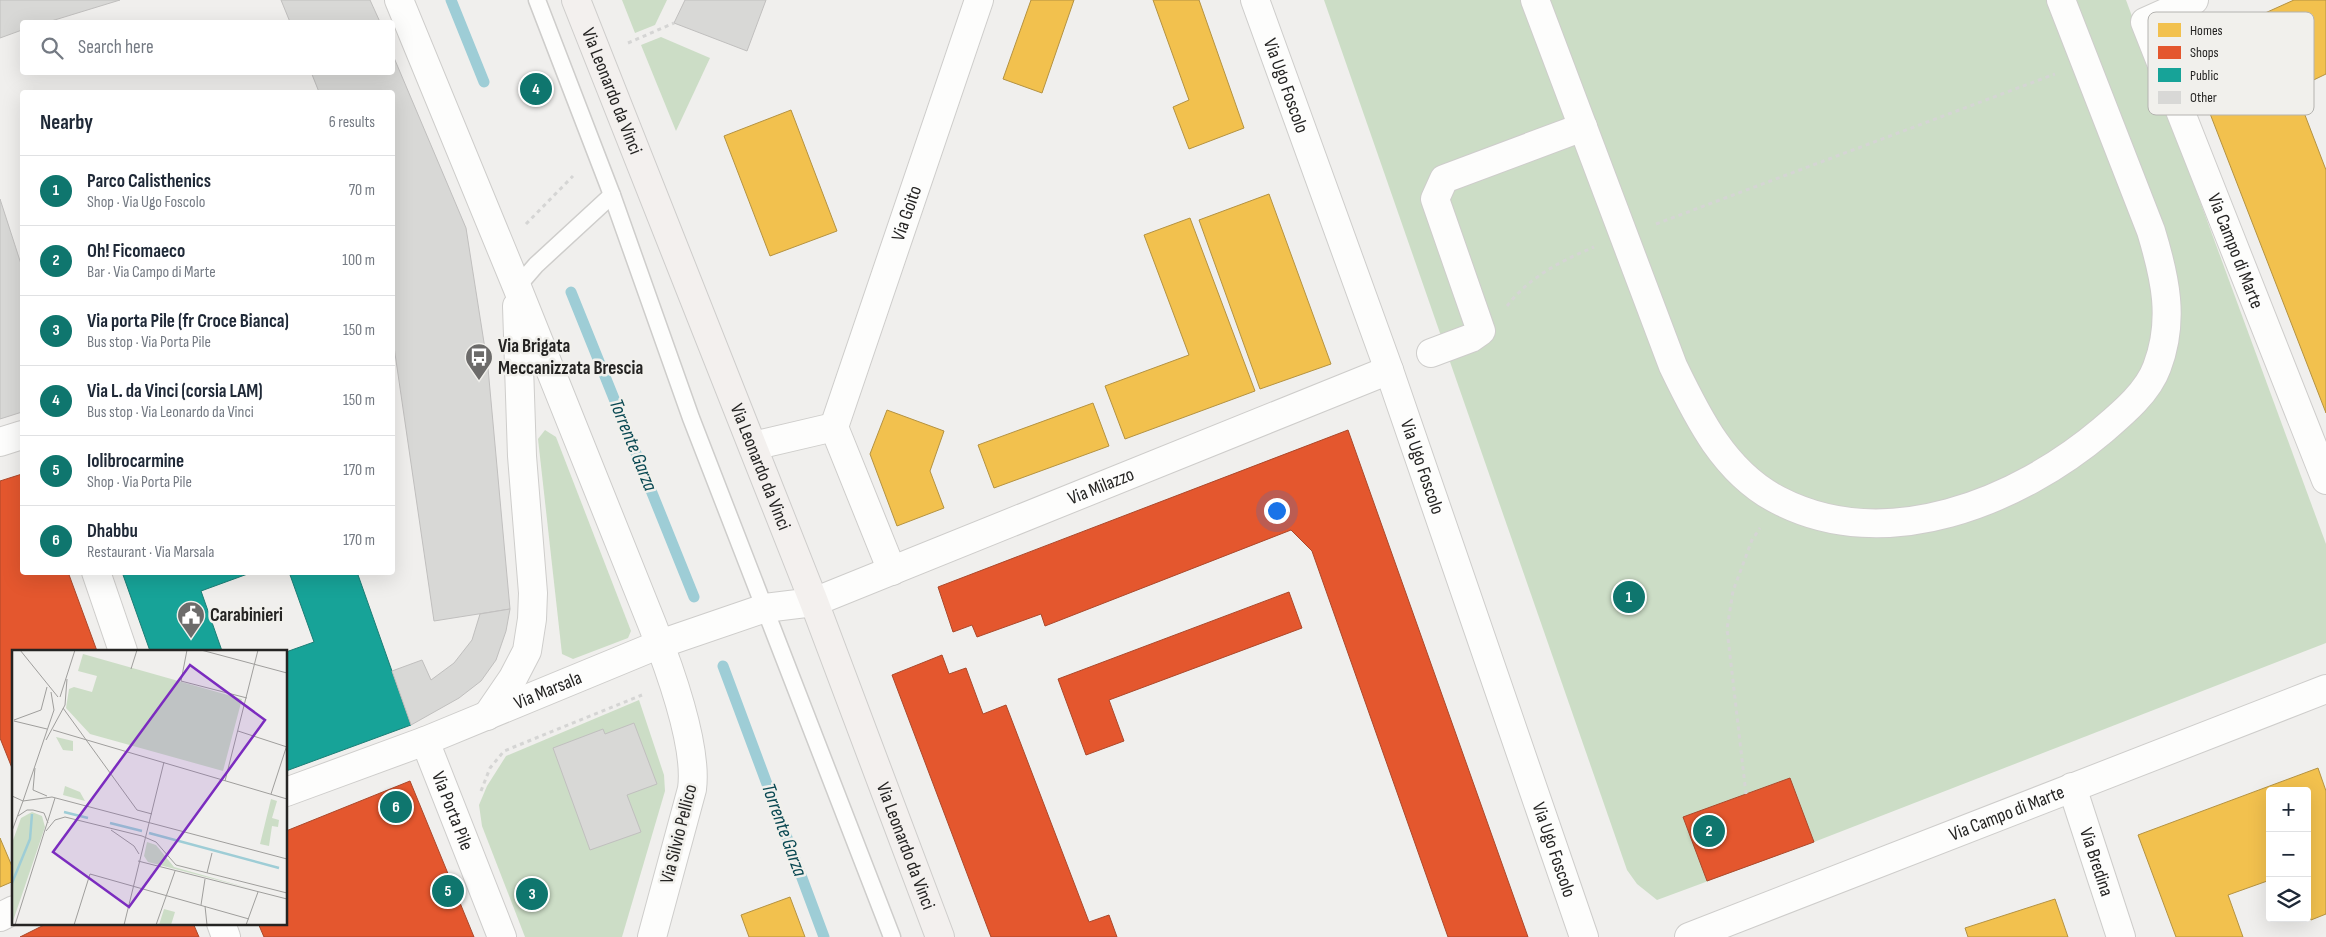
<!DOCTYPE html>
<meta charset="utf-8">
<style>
body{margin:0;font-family:"Sofia Sans Condensed",sans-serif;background:#f6f6f7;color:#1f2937}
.controls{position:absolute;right:15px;bottom:15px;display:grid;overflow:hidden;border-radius:5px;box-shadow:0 5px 20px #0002}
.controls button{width:45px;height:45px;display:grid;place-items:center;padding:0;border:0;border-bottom:1px solid #e0e1e3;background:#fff;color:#1f2937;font:25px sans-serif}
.you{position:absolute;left:1276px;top:510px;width:18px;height:18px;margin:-12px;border:4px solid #fff;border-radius:50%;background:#1a73e8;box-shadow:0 0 0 8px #1a73e833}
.badge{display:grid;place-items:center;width:32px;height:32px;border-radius:50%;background:#0f766e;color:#fff;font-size:16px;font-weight:700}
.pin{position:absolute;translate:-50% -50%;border:2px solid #fff;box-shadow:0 1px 5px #0006}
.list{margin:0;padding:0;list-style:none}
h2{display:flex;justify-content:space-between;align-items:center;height:65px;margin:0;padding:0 20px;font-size:21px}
h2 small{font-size:16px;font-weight:400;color:#747a83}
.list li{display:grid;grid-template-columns:32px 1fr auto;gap:15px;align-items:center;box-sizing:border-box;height:70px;padding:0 20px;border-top:1px solid #e0e1e3}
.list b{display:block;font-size:19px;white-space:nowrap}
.list p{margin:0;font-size:16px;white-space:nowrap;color:#747a83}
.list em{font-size:16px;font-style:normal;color:#747a83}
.icon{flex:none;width:28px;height:28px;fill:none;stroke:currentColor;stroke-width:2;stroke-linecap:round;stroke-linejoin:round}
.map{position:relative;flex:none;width:2326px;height:937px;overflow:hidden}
.search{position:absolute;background:#fff;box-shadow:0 5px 20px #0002;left:20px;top:20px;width:375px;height:55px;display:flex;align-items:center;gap:12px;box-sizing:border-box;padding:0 18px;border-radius:5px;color:#747a83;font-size:19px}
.panel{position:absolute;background:#fff;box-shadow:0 5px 20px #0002;left:20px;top:90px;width:375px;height:485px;border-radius:5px}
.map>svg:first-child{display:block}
</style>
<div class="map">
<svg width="2326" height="937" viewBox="0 0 2326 937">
<rect width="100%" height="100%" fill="#f0efed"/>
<g fill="#ccddc6">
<path d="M622,0h45l-12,25 -20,8z"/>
<path d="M1324,0h802l200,544v99l-512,199 -157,58 -20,-16 -10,-14z"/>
<path d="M661,37l49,21 -34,73 -35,-86z"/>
<path d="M545,430l11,7 75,194 -3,7 -55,21 -11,-5 -24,-215z"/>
<path d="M639,700l25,75 1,16 -43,146h-97l-43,-111 -3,-21 8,-19 19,-30z"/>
</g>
<g fill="#f2c14e" stroke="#b49241">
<path d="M1031,0h43l-32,93 -39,-14z"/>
<path d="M1153,0h46l45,128 -55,21 -16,-42 16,-7z"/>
<path d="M2294,0h32v74l-31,15 31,81v243l-141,-364z"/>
<path d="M791,110l46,121 -67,25 -46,-120z"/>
<path d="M1269,194l62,170 -71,25 -61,-169z"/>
<path d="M1190,218l65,173 -130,48 -20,-53 84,-31 -45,-120z"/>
<path d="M1093,403l16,43 -115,42 -16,-43z"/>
<path d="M887,410l57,21 -14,40 14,37 -47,18 -27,-72z"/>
<path d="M2318,768l8,23v123l-15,6 -4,-10v-119h-37v89l-42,15 15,42h-67l-38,-102z"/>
<path d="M0,838l14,33v10l-14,6z"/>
<path d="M790,897l15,40h-56l-8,-22z"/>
<path d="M2055,899l13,38h-100l-3,-9z"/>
</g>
<g fill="#e4572e" stroke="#ab482b">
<path d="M1348,430l180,507h-80l-136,-386 -21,-21 -246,96 -4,-12 -64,23 -5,-12 -19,7 -15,-45z"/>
<path d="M22,474v98h46l29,79h-83v122l-14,-35v-257z"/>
<path d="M1289,592l13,36 -193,72 15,41 -38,14 -28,-76z"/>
<path d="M942,655l7,19 17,-6 17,46 23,-9 83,217 20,-7 8,22h-126l-99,-262z"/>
<path d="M1790,778l24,64 -107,39 -24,-64z"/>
<path d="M410,781l64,156h-210l-6,-14h28v-92z"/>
<path d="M48,923h145l6,14h-179z"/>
</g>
<g fill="#17a398" stroke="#1b7d75">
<path d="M122,572h131l-52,19 21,60h-72z"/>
<path d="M289,572h68l54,153 -125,46v-119l28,-10z"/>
</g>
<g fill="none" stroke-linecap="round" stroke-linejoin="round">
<g stroke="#9ecdd6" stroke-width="11">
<path d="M451,0l33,82"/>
<path d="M571,292l123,305"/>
<path d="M723,666l101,271"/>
</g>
</g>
<g fill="#d8d8d6" stroke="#c0bfbe">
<path d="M0,0h120l-72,22h-26v8l-22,8z"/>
<path d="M281,0h89l10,22h-90z"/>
<path d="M685,0h81l-19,51 -73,-28z"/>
<path d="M392,53l74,175 22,140 22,241 -76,12 -42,-288v-241h-73l-8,-20h81z"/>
<path d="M0,199l22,68v145l-22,7z"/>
<path d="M510,609l-4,22 -10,29 -15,21 -22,17 -48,27 -19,-54 30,-11 9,20 23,-17 18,-23 8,-26z"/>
<path d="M634,723l23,61 -30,11 14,37 -51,18 -37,-102 50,-19 2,5z"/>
</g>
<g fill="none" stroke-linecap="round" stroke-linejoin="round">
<g stroke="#cecdcb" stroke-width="19">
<g id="lane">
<path d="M537,0l75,195 79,223 201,519"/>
<path d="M517,287l19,-22 76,-70"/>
</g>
</g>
<g stroke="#cecdcb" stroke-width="30">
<g id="street">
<path d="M399,0l118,287 135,337c17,43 46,121 40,165l-40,148"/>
<path id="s1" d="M1255,0l134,370 195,567"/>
<path d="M1535,0l138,366c25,52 52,107 105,134 108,56 240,2 325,-70 20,-17 45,-38 54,-63 18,-47 8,-90 -6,-136l-90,-231"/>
<path id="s2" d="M2194,0l-49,22 181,458"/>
<path d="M1431,353l40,-15 10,-7 -46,-132 9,-20 139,-52"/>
<path d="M0,442l22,-7"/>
<path d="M753,446l81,-19"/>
<path id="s3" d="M892,571l-58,-144 145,-427"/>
<path d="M96,572l27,79"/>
<path d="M487,716l26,-38 14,-27 5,-32 1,-26 -11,-137 -5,-150"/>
<path id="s4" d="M425,741l77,196"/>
<path id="s5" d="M2072,787l49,150"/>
<path id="s6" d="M286,792l139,-51 235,-97 105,-36 49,-6 575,-232"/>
<path d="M0,917l14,-7"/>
<path d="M221,923l5,14"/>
<path id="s7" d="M1689,937l637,-248"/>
</g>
</g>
<g stroke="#cecdcb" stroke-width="30">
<g id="secondary">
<path id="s8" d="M576,0l238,602 126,335"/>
</g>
</g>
<g stroke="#d5d5d4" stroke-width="3" stroke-dasharray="4 4" stroke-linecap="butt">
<path d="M628,43l46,-20"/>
<path d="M526,224l47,-48"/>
<path d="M1656,224l399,-150"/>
<path d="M1507,306c22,-29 54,-45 87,-59"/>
<path d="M481,791l9,-23 14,-17 138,-56"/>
<path d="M1746,794l-19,-165 6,-38 19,-51 8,-12"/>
</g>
<use href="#lane" stroke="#fdfdfc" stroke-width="16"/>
<use href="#street" stroke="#fdfdfc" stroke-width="28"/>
<use href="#secondary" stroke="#f3f0ee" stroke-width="28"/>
</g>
<defs>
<g id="bus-pin" transform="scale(1.4375)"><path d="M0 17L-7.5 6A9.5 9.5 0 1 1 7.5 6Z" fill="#6c6b6a" stroke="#f1f0ec"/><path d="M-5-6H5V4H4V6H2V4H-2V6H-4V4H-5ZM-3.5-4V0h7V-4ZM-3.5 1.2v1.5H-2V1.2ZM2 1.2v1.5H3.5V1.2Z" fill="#fff"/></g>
<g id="civic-pin" transform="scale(1.4375)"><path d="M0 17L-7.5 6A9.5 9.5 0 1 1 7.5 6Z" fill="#6c6b6a" stroke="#f1f0ec"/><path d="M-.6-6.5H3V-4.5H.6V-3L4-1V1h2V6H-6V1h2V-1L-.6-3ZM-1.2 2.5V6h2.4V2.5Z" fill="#fff"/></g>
</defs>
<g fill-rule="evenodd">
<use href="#bus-pin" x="479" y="357"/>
<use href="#civic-pin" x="191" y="615"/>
</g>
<g text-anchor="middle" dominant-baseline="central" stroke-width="5" stroke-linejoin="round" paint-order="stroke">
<g font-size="19" fill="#252423" stroke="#f1f0ec">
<text stroke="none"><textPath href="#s1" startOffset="91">Via Ugo Foscolo</textPath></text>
<text stroke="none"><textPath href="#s8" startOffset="98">Via Leonardo da Vinci</textPath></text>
<text stroke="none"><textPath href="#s3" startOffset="381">Via Goito</textPath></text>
<text stroke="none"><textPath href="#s2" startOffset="300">Via Campo di Marte</textPath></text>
<text stroke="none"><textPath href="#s8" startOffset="502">Via Leonardo da Vinci</textPath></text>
<text stroke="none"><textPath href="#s1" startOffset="496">Via Ugo Foscolo</textPath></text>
<text stroke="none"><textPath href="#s6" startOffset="872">Via Milazzo</textPath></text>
<text stroke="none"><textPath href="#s6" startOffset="281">Via Marsala</textPath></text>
<text stroke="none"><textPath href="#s4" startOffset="75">Via Porta Pile</textPath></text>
<text stroke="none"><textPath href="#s7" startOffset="341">Via Campo di Marte</textPath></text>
<text transform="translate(679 834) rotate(-76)">Via Silvio Pellico</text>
<text stroke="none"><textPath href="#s8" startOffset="908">Via Leonardo da Vinci</textPath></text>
<text stroke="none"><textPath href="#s1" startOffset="901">Via Ugo Foscolo</textPath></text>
<text stroke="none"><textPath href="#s5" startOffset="79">Via Bredina</textPath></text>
</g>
<g font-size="19" font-weight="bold" fill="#252423" stroke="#f1f0ec" text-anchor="start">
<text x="498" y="346">Via Brigata<tspan x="498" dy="22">Meccanizzata Brescia</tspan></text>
<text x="210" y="615">Carabinieri</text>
</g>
<g font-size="20" font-style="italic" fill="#094852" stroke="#f1f0ec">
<text transform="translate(633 445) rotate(68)">Torrente Garza</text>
<text transform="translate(784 830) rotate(70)">Torrente Garza</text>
</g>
</g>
<g transform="translate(12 650)">
<rect width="275" height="275" fill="#f0efed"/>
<path d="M71,4l159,45 -19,72 -133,-37 -24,-26 3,-19 5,-2 18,5 5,-16 -19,-5zM44,87l17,4v10l-10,-1zM53,136l15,6 5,9 -22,-6zM259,149l6,2 -5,17 7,2 -1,7 -6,-1 -3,20 -9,-2zM20,162l10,4 3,11 -33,97v-81l9,-25zM135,192l9,3 18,22 78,22 -104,-27 -4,-6zM152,259l11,3 -4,13h-12z" fill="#ccddc6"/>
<path fill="none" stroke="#9ecdd6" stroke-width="2.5" d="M52,162l24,6M98,173l32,8M137,183l130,35M0,233l18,-44 2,-25"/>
<path fill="none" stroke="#9f9e9c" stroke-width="1" d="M8,0l38,47M175,0l-6,31 66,17M189,0l86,23M119,19l6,-19M48,47l15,-47M51,58l74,102 15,4M2,70l27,-10 6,-23M2,71l33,8M41,80l234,69M226,81l49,16M34,90l19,-35 2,-26M23,118l-2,22 14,6M213,131l33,-131M259,144l16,-49M0,146l11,5 31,-91 -3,-18M6,166l9,-6h6l11,3 4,10M99,180l23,16 5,8M0,181l11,-30 29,-4 235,62M34,181l9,-11 10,-3 77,19 14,6 20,23 111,28M126,211l149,38M195,223l5,-20M189,255l4,-26M193,256l2,19M3,275l40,-127M62,275l16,-51 159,45M112,275l40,-163M144,275l19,-54M234,275l12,-33"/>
<path fill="#7b2cbf" fill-opacity="0.15" stroke="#7b2cbf" stroke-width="2.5" d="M178,15l75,55 -136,187 -76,-55z"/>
<rect width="275" height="275" fill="none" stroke="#252423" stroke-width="2.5"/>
</g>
<rect x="2148" y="12" width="166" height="103" rx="8" fill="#f1f0ec" stroke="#b4b3b0" stroke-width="1"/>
<rect x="2158" y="23" width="23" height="14" fill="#f2c14e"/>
<rect x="2158" y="46" width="23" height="13" fill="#e4572e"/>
<rect x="2158" y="68" width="23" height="14" fill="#17a398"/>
<rect x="2158" y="91" width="23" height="13" fill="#d8d8d6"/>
<g font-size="14" fill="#252423">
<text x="2190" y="35">Homes</text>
<text x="2190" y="57">Shops</text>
<text x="2190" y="80">Public</text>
<text x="2190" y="102">Other</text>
</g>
</svg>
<div class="controls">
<button>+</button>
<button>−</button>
<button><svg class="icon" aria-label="layers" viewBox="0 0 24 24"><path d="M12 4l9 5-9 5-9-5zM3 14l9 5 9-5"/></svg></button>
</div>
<div class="you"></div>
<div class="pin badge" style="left:1629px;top:597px">1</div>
<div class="pin badge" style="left:1709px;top:831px">2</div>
<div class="pin badge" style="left:532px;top:894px">3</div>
<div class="pin badge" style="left:536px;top:89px">4</div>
<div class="pin badge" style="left:448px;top:891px">5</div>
<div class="pin badge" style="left:396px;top:807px">6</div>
<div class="search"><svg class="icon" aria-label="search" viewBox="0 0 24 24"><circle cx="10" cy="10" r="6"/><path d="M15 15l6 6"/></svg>Search here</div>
<section class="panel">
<h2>Nearby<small>6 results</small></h2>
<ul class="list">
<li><span class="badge">1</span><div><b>Parco Calisthenics</b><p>Shop · Via Ugo Foscolo</p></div><em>70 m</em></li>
<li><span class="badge">2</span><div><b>Oh! Ficomaeco</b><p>Bar · Via Campo di Marte</p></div><em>100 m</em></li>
<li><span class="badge">3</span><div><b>Via porta Pile (fr Croce Bianca)</b><p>Bus stop · Via Porta Pile</p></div><em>150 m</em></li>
<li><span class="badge">4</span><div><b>Via L. da Vinci (corsia LAM)</b><p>Bus stop · Via Leonardo da Vinci</p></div><em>150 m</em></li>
<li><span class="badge">5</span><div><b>Iolibrocarmine</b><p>Shop · Via Porta Pile</p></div><em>170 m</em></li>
<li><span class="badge">6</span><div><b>Dhabbu</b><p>Restaurant · Via Marsala</p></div><em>170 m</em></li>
</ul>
</section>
</div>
